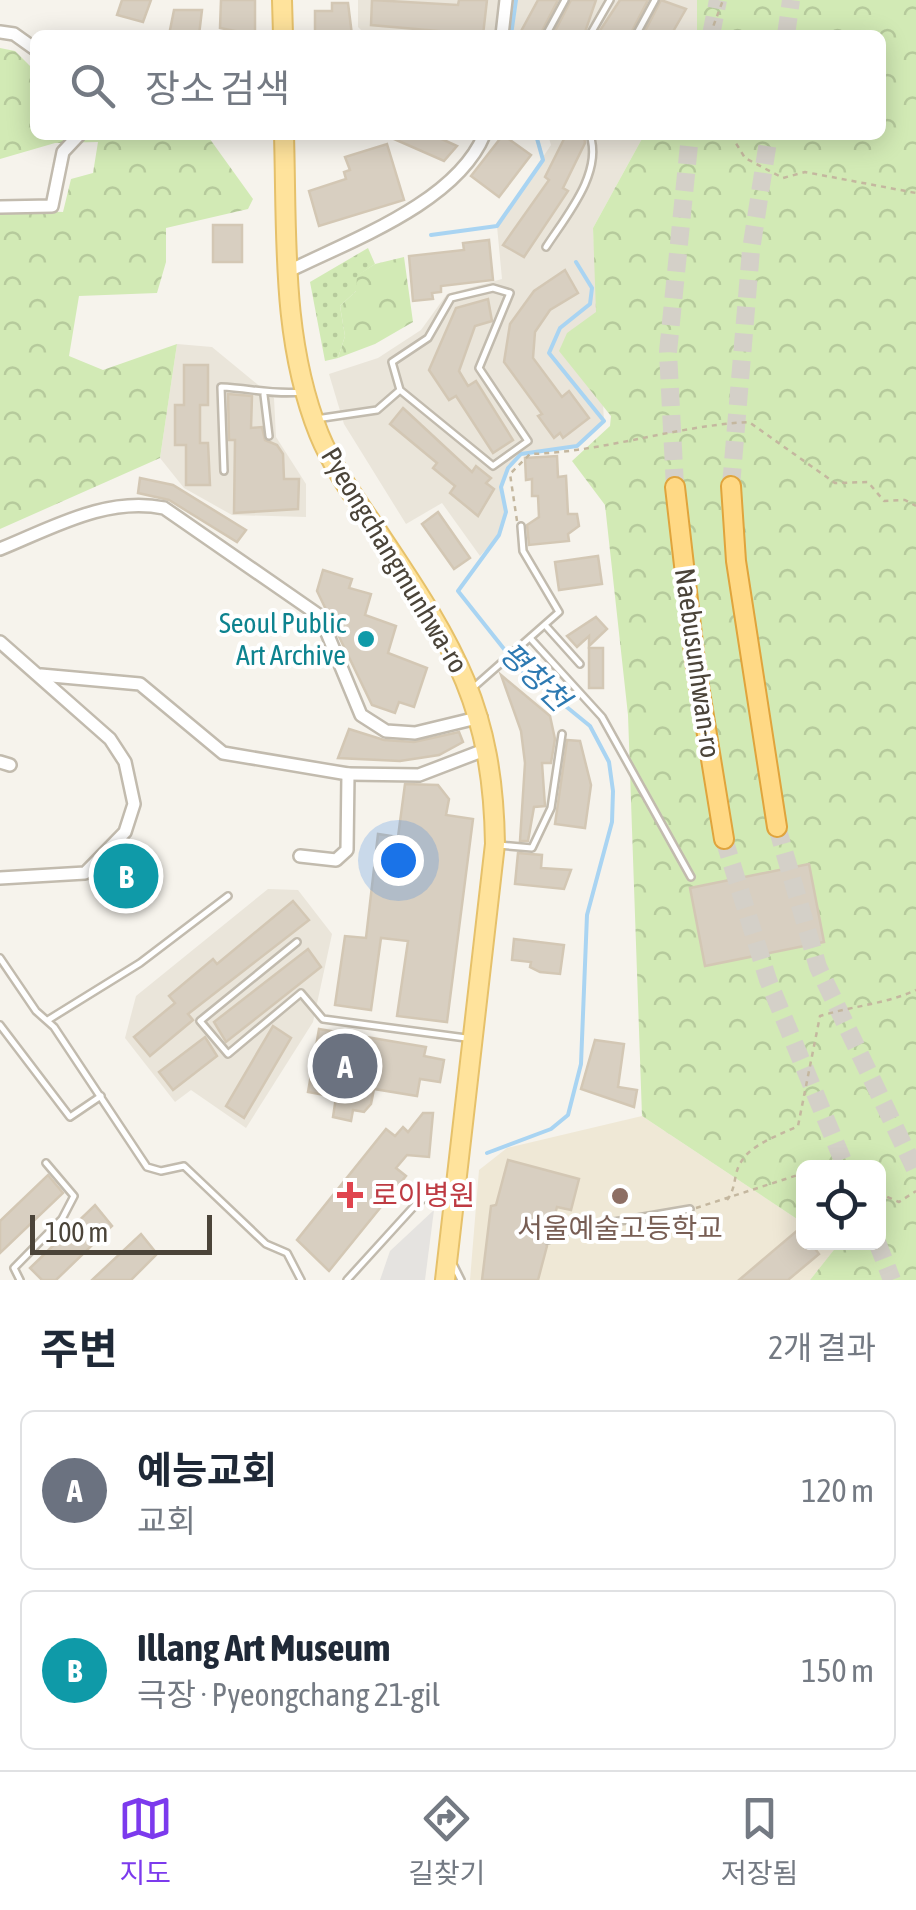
<!DOCTYPE html>
<html lang="ko">
<meta charset="utf-8">
<style>
body{margin:0;font-family:"Asap Condensed","Noto Sans KR",sans-serif;background:#f6f6f7;color:#1f2937}
.controls{position:absolute;right:30px;bottom:30px;display:grid;overflow:hidden;border-radius:15px;box-shadow:0 5px 25px #0003}
.controls button{width:90px;height:90px;display:grid;place-items:center;padding:0;border:0;border-bottom:2px solid #e0e1e3;background:#fff;color:#1f2937;font:50px sans-serif}
.scale{position:absolute;left:30px;bottom:25px;width:182px;box-sizing:border-box;padding-left:10px;border:5px solid #4b4439;border-top:0;font-size:28px;line-height:35px;white-space:nowrap;color:#4b4439;-webkit-text-stroke:8px #fff;paint-order:stroke}
.you{position:absolute;left:398px;top:860px;width:35px;height:35px;margin:-25px;border:8px solid #fff;border-radius:50%;background:#1a73e8;box-shadow:0 0 0 15px #1a73e833}
.badge{display:grid;place-items:center;width:65px;height:65px;border-radius:50%;background:#7c3aed;color:#fff;font-size:32px;font-weight:700}
.pin{position:absolute;translate:-50% -50%;border:5px solid #fff;box-shadow:0 2px 10px #0006}
.list{margin:0;padding:0;list-style:none}
h2{display:flex;justify-content:space-between;align-items:center;height:130px;margin:0;padding:0 40px;font-size:42px}
h2 small{font-size:32px;font-weight:400;color:#747a83}
.list li{display:grid;grid-template-columns:65px 1fr auto;gap:30px;align-items:center;box-sizing:border-box;height:160px;margin:0 20px 20px;padding:0 20px;border:2px solid #e0e1e3;border-radius:15px}
.list b{display:block;font-size:38px;white-space:nowrap}
.list p{margin:0;font-size:32px;white-space:nowrap;color:#747a83}
.list em{font-size:32px;font-style:normal;color:#747a83}
.icon{flex:none;width:55px;height:55px;fill:none;stroke:currentColor;stroke-width:2;stroke-linecap:round;stroke-linejoin:round}
.map{position:relative;flex:none;width:916px;height:1280px;overflow:hidden}
.search{position:absolute;background:#fff;box-shadow:0 5px 25px #0003;left:30px;right:30px;top:30px;height:110px;display:flex;align-items:center;gap:25px;box-sizing:border-box;padding:0 35px;border-radius:15px;color:#747a83;font-size:38px}
.sheet{height:490px;background:#fff}
nav{display:flex;justify-content:space-around;align-items:center;box-sizing:border-box;height:140px;border-top:2px solid #e0e1e3;background:#fff;font-size:28px;color:#747a83}
nav a{display:grid;justify-items:center;gap:5px}
nav .on{color:#7c3aed}
.map>svg:first-child{display:block}
</style>
<div class="map">
<svg width="916" height="1280" viewBox="0 0 916 1280">
<defs>
<pattern id="forest-crowns" width="20" height="18" patternUnits="userSpaceOnUse" patternTransform="scale(2.5)"><rect width="20" height="18" fill="#d2eab5"/><path d="M2 6a3 3 0 1 1 6 0M12 15a3 3 0 1 1 6 0" fill="none" stroke="#b6ca9c"/></pattern>
<pattern id="park-dots" width="8" height="8" patternUnits="userSpaceOnUse" patternTransform="scale(2.5)"><rect width="8" height="8" fill="#d2eab5"/><path d="M2 2h.1M6 6h.1" fill="none" stroke="#b6ca9c" stroke-width="1.8" stroke-linecap="round"/></pattern>
</defs>
<rect width="100%" height="100%" fill="#f6f3ec"/>
<g fill="#eae5da">
<path d="M358,0h339l2,32 -333,3 -8,-8z"/>
<path d="M548,135h96l-51,93 11,193 -27,25 -55,8 -14,14 -7,20 5,24 -7,23 -19,21 -38,-53 -36,21 -62,-100 -15,-50 49,-16 43,-28 26,-36 55,-15 -5,-53 54,-81z"/>
<path d="M177,344l35,3 62,51 2,39 30,47v33l-74,-2 -48,-27 -24,-30z"/>
<path d="M268,889l30,1 34,44 -19,88 -67,106 -55,-38 -16,12 -50,-64 11,-42z"/>
</g>
<path fill="#efe8d6" d="M642,1116l161,107 1,19 34,3 -28,35h-340l9,-110 28,-22z"/>
<g fill="url(#forest-crowns)">
<path d="M697,0h219v1280h-106l27,-34 -3,-3 44,-1v-74h-74l-1,55 -161,-107 -14,-401 -23,-210 -33,-44 38,-35 1,-10 -52,-65 8,-18 29,-21 -3,-84 51,-93h237v-100h-184z"/>
<path d="M0,48l15,3 20,20v64h172l46,64 -5,10 -82,19v34l-9,31 -78,3 -10,60 34,14 74,-26 -17,114 -160,71v-320l63,3 8,-33 22,-6 5,-31 -43,1 -55,16z"/>
<path d="M404,257l9,65 -38,22 -37,14 7,-22 -5,-30 16,-15v-15l19,-12z"/>
</g>
<path fill="url(#park-dots)" d="M368,248l7,16 -18,12 -1,15 -16,15 5,30 -7,22 -13,3 -15,-79z"/>
<path fill="#e5e3e0" d="M434,1210l-9,70h-45l10,-29z"/>
<g fill="none" stroke-linecap="round" stroke-linejoin="round">
<g stroke="#a9d4f2" stroke-width="4">
<path d="M511,35l5,-35"/>
<path d="M431,235l66,-9 46,-66 -7,-25"/>
<path d="M487,1153l64,-24 17,-14 13,-51 6,-149 25,-93 1,-31 -4,-29 -19,-36 -70,-57 -62,-78 41,-56 7,-23 -5,-25 7,-19 13,-14 56,-8 27,-25 -55,-68 11,-25 30,-24 2,-16 -16,-26"/>
</g>
</g>
<g fill="#d8cfc1" stroke="#d3c7b4" stroke-width="2.5">
<path d="M122,0h29l-8,22 -26,-7z"/>
<path d="M221,0h34v35l-35,-7z"/>
<path d="M372,0l86,5 1,-5h28l-4,35 -112,-10z"/>
<path d="M538,0h20l-18,35h-21z"/>
<path d="M571,0h25l-12,35h-31z"/>
<path d="M620,0h28l-18,35h-33z"/>
<path d="M661,0l25,9 -15,26h-28z"/>
<path d="M332,3h16l4,32h-37v-24h17z"/>
<path d="M174,10h28l-3,25h-30z"/>
<path d="M385,135h48l24,11 -13,15z"/>
<path d="M503,135l28,20 -32,42 -28,-21z"/>
<path d="M566,135h18l1,8 -22,45 5,3 -44,66 -21,-12 46,-65 -4,-3z"/>
<path d="M387,144l17,56 -85,26 -10,-35 37,-12 -2,-7 6,-2 -5,-13z"/>
<rect x="213" y="225" width="29" height="37"/>
<path d="M489,240l4,40 -52,6v6l-9,1 1,6 -20,2 -4,-45 55,-6 -1,-7z"/>
<path d="M565,270l13,23 -28,17 -15,22 -2,26 29,39 7,-6 20,27 -26,20 -3,-5 -6,5 -16,-22 4,-2 -38,-52 6,-38 24,-33z"/>
<path d="M488,299l4,22 -17,5 -16,45 9,15 8,-5 37,59 -20,13 -37,-57 -7,4 -20,-30 27,-62z"/>
<path d="M184,365h24v40h-8v38h8l2,42h-24v-40h-11v-40h9z"/>
<path d="M228,394l24,2 -1,32 11,-1 3,13 12,5 6,9 1,25h15l-1,30 -64,4 1,-73h-6z"/>
<path d="M403,408l69,64 4,-6 15,12 -5,5 8,6 -16,27 -28,-23 5,-7 -22,-18 4,-5 -47,-39z"/>
<path d="M557,456l1,21 8,-1 2,38h9l2,12 -11,8 1,7 -40,4 -2,-20 12,-8 -1,-21h-6v-17l-6,1 -1,-22z"/>
<path d="M140,478l33,7 73,45 -9,12 -68,-42 -31,-7z"/>
<path d="M438,512l32,46 -16,11 -32,-45z"/>
<path d="M598,556l4,28 -43,6 -4,-28z"/>
<path d="M323,570l29,9 -3,9 22,6 -6,21 31,11 -8,27 39,15 -13,39 -15,-5 -4,11 -23,-8 -55,-114z"/>
<path d="M596,617l11,12 -18,17v-10l-12,11 -10,-11z"/>
<rect x="589" y="648" width="14" height="40"/>
<path d="M501,675l49,41 5,23 -4,24h-9l3,43 -11,1 -6,34h-8l5,-78 -4,-32z"/>
<path d="M349,729l35,11 30,2 45,-10 4,10 -24,13 -39,6 -62,-3z"/>
<path d="M567,740l13,1 11,44 -6,43 -30,-4z"/>
<path d="M405,784l33,1 11,14 -3,16 27,4 -26,203 -50,-6 11,-75 -27,-3 -10,72 -36,-5 10,-69 21,2 12,-104 20,3z"/>
<path d="M518,853l24,2 -1,13 30,2 -7,19 -49,-5z"/>
<path d="M809,864l15,78 -119,24 -15,-78z"/>
<path d="M293,901l16,19 -121,94 5,6 -43,36 -16,-19 41,-34 -6,-7 44,-37 4,5z"/>
<path d="M514,939l50,6 -4,29 -20,-2 -10,-5 1,-5 -19,-2z"/>
<path d="M308,949l13,18 -95,75 -12,-20z"/>
<path d="M273,1026l18,12 -47,80 -18,-12z"/>
<path d="M319,1029l107,18 -2,9 20,4 -4,22 -20,-3 -3,17 -43,-7 -3,15 -7,8 -11,-2 -2,11 -18,-4 3,-20 -28,-5z"/>
<path d="M205,1037l12,19 -44,34 -14,-18z"/>
<path d="M595,1040l29,4 -6,43 19,3 -3,17 -53,-18z"/>
<path d="M423,1113h10l-4,44 -22,-2 -11,13 10,8 -77,95 -32,-31 89,-111 9,7 8,-9 5,5z"/>
<path d="M508,1160l71,19 -8,31 -14,-3 -7,25 -8,5 5,9 -9,34h-56l9,-74 5,-1z"/>
<path d="M48,1175l15,18 -63,60v-32z"/>
<path d="M95,1205l17,21 -56,54h-14l-12,-12z"/>
<path d="M799,1229l5,13h6l9,12 -31,26h-49z"/>
<path d="M141,1234l16,20 -26,26h-39z"/>
</g>
<g fill="none" stroke-linecap="round" stroke-linejoin="round">
<g stroke="#d4d0c8" stroke-width="18" stroke-dasharray="18 9" stroke-linecap="butt">
<path d="M711,35l7,-35"/>
<path d="M786,35l5,-35"/>
<path d="M731,486l20,-236 18,-115"/>
<path d="M675,487l-7,-135 22,-217"/>
<path d="M777,827l41,140 98,204"/>
<path d="M724,839l44,141 78,188"/>
<path d="M877,1242l15,38"/>
</g>
<g stroke="#c2bbae" stroke-width="10">
<g id="service">
<path d="M546,35l19,-35"/>
<path d="M590,35l20,-35"/>
<path d="M636,35l19,-35"/>
<path d="M546,247c20,-31 57,-74 44,-112"/>
<path d="M264,395l5,41"/>
<path d="M316,419l61,-9 23,-20 93,76 35,-25 -49,-73 31,-75 -17,-5 -42,10 -23,40 -36,24 8,28"/>
<path d="M224,471l-3,-84c29,1 51,8 81,5"/>
<path d="M545,625l35,39"/>
<path d="M530,638l72,79 89,160"/>
<path d="M474,687l85,-75 -36,-61 -2,-25"/>
<path d="M498,845l34,3 19,-40 11,-74"/>
<path d="M297,942l-97,79 28,33 73,-61 22,26 143,19"/>
<path d="M0,958l36,53 18,16 93,140 14,4 23,-5 82,78 21,9 14,27"/>
<path d="M48,1020l92,-57 88,-67"/>
<path d="M0,1025l70,92 31,-21"/>
<path d="M548,1240l25,-11 117,-20"/>
<path d="M454,1266l7,14"/>
<path d="M20,1280l-6,-12 48,-49 12,-23 -28,-33"/>
<path d="M347,1280l71,-78 31,-16"/>
</g>
</g>
<g stroke="#c2bbae" stroke-width="16">
<g id="minor">
<path d="M0,32l14,2 21,15"/>
<path d="M502,35l4,-35"/>
<path d="M0,207l52,-1 11,-54 16,-17"/>
<path d="M287,272c62,-31 169,-69 197,-137"/>
<path d="M0,549c52,-21 107,-53 164,-41l156,108 41,99 25,16 29,2 66,-16"/>
<path d="M0,642l110,97 15,23 9,42 -9,28 -40,41 -85,5"/>
<path d="M41,675l99,9 83,69 125,21 -1,76 -11,10 -36,-4"/>
<path d="M0,762l10,3"/>
<path d="M348,774l71,1 68,-26"/>
</g>
</g>
<g stroke="#e6c16a" stroke-width="22">
<g id="primary">
<path d="M282,0l1,35"/>
<path d="M284,135c3,101 -3,204 35,299 15,37 41,71 63,104 73,109 111,171 113,306l-50,436"/>
</g>
</g>
<g stroke="#e0a43c" stroke-width="22">
<g id="trunk">
<path d="M731,486l5,75 41,266"/>
<path d="M675,487l20,174 29,178"/>
</g>
</g>
<g stroke="#c4b79f" stroke-width="2.5" stroke-dasharray="5 5" stroke-linecap="butt">
<path d="M710,35l13,-35"/>
<path d="M731,135l14,23 38,20 22,-6 111,21"/>
<path d="M517,521l-7,-47 20,-20c74,-2 144,-28 219,-32l86,61 33,-1 16,19 21,-1 11,6"/>
<path d="M853,1168h1"/>
<path d="M878,1193l21,9 17,-11"/>
<path d="M727,1200c10,-13 6,-26 14,-38 10,-18 39,-27 57,-36l22,-110c32,-10 66,-12 96,-26"/>
<path d="M696,1208l108,-35"/>
</g>
<use href="#service" stroke="#fff" stroke-width="5"/>
<use href="#minor" stroke="#fff" stroke-width="11"/>
<use href="#primary" stroke="#ffe39c" stroke-width="18"/>
<use href="#trunk" stroke="#ffd985" stroke-width="18"/>
</g>
<circle fill="#0f9aa8" stroke="#fff" stroke-width="4" cx="366" cy="639" r="10"/>
<path fill="#e0444e" stroke="#fff" stroke-width="4" d="M345 1180h10v10h10v10h-10v10h-10v-10h-10v-10h10z"/>
<circle fill="#8d6e63" stroke="#fff" stroke-width="4" cx="620" cy="1196" r="10"/>
<g text-anchor="middle" dominant-baseline="central" stroke-width="8" stroke-linejoin="round" paint-order="stroke">
<g font-size="28" fill="#4b4439" stroke="#fff">
<text transform="translate(395 560) rotate(59)">Pyeongchangmunhwa-ro</text>
<text transform="translate(698 663) rotate(82)">Naebusunhwan-ro</text>
</g>
<g font-size="28" fill="#0d838f" stroke="#fff" text-anchor="end">
<text x="346" y="623">Seoul Public<tspan x="346" dy="32">Art Archive</tspan></text>
</g>
<g font-size="28" fill="#be3a42" stroke="#fff" text-anchor="start">
<text x="372" y="1195">로이병원</text>
</g>
<g font-size="28" fill="#785e54" stroke="#fff">
<text x="620" y="1228">서울예술고등학교</text>
</g>
<g font-size="30" font-style="italic" fill="#2e7ab2" stroke="#fff">
<text transform="translate(535 676) rotate(44)">평창천</text>
</g>
</g>
</svg>
<div class="controls">
<button><svg class="icon" aria-label="locate" viewBox="0 0 24 24"><circle cx="12" cy="12" r="6"/><path d="M12 2v4M12 18v4M2 12h4M18 12h4"/></svg></button>
</div>
<div class="scale">100 m</div>
<div class="you"></div>
<div class="pin badge" style="left:345px;top:1066px;background:#6b7280">A</div>
<div class="pin badge" style="left:126px;top:876px;background:#0f9aa8">B</div>
<div class="search"><svg class="icon" aria-label="search" viewBox="0 0 24 24"><circle cx="10" cy="10" r="6"/><path d="M15 15l6 6"/></svg>장소 검색</div>
</div>
<section class="sheet">
<h2>주변<small>2개 결과</small></h2>
<ul class="list">
<li><span class="badge" style="background:#6b7280">A</span><div><b>예능교회</b><p>교회</p></div><em>120 m</em></li>
<li><span class="badge" style="background:#0f9aa8">B</span><div><b>Illang Art Museum</b><p>극장 · Pyeongchang 21-gil</p></div><em>150 m</em></li>
</ul>
</section>
<nav>
<a class="on"><svg class="icon" aria-label="map" viewBox="0 0 24 24"><path d="M3 6l6-2 6 2 6-2v14l-6 2-6-2-6 2zM9 4v14M15 6v14"/></svg>지도</a>
<a><svg class="icon" aria-label="directions" viewBox="0 0 24 24"><path d="M12 3l9 9-9 9-9-9zM9 14v-3h6M13 9l2 2-2 2"/></svg>길찾기</a>
<a><svg class="icon" aria-label="saved" viewBox="0 0 24 24"><path d="M7 4h10v16l-5-4-5 4z"/></svg>저장됨</a>
</nav>
